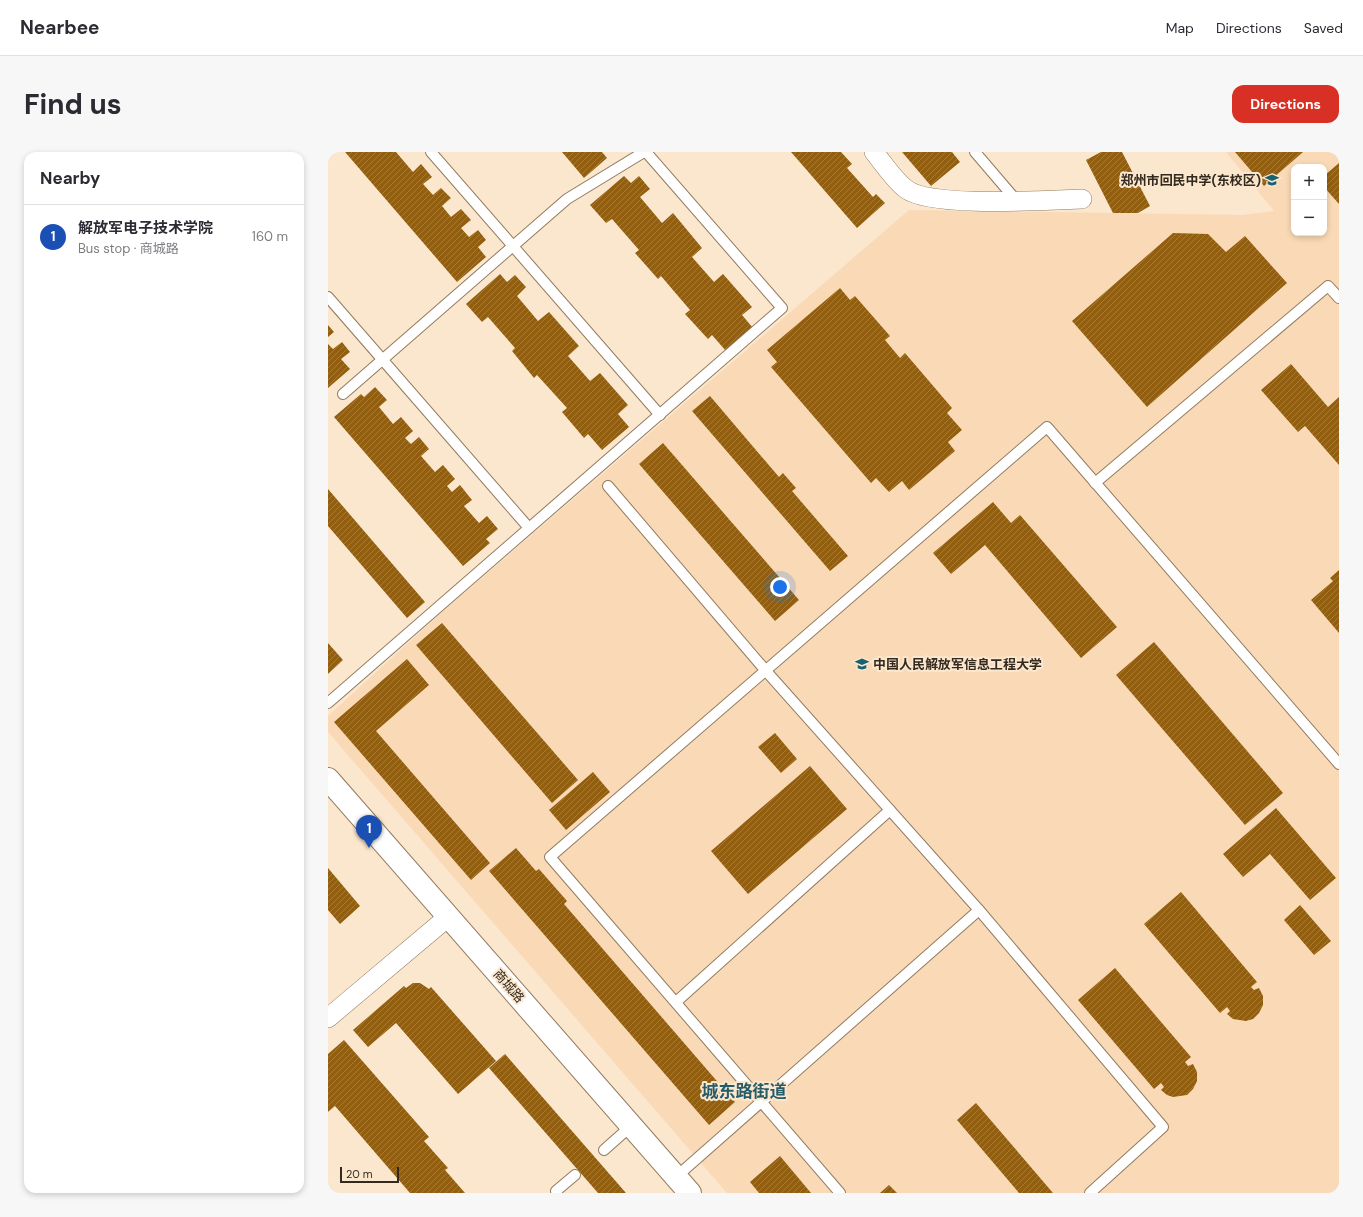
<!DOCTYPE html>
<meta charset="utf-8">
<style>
body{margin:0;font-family:"DM Sans","Noto Sans SC",sans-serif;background:#f7f7f7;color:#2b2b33}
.controls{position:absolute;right:12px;top:12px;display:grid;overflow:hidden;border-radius:8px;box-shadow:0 2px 6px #0003}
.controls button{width:36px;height:36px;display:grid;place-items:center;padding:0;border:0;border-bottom:1px solid #e1e1e2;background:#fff;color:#2b2b33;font:20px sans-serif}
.scale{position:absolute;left:12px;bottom:10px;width:59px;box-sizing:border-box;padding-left:4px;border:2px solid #33291e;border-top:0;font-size:11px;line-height:14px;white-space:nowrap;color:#33291e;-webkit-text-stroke:3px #fbe6ce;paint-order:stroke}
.you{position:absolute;left:452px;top:435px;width:14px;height:14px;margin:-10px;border:3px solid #fff;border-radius:50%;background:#1a73e8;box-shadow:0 0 0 6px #1a73e833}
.badge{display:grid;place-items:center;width:26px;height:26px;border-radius:50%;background:#d93025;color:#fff;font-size:13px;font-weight:700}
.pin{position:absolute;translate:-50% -33px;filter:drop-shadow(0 1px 2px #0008)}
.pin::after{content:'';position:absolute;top:21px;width:14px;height:12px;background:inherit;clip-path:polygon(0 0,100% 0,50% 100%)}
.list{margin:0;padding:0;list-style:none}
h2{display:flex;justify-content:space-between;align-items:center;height:52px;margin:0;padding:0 16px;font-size:17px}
h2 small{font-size:13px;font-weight:400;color:#7c7c81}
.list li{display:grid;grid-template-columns:26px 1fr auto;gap:12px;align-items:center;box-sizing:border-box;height:64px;padding:0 16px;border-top:1px solid #e1e1e2}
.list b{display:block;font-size:15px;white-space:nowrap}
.list p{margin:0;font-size:13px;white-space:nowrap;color:#7c7c81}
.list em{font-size:13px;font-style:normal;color:#7c7c81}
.map{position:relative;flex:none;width:1011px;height:1041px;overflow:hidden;border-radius:12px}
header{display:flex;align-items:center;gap:24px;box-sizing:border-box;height:56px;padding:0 20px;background:#fff;border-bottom:1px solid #e1e1e2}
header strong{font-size:19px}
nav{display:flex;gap:22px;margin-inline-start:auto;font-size:14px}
.intro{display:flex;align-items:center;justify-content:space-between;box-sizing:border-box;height:96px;padding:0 24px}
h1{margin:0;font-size:28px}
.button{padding:10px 18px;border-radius:12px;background:#d93025;color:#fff;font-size:14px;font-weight:700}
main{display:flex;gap:24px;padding:0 24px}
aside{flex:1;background:#fff;border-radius:12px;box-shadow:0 2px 6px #0003}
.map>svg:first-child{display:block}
</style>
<header>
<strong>Nearbee</strong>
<nav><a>Map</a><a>Directions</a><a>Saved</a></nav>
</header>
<div class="intro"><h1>Find us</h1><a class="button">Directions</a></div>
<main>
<aside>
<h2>Nearby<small></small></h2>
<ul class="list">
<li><span class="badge" style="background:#1a4fb4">1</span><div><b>解放军电子技术学院</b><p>Bus stop · 商城路</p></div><em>160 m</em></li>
</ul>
</aside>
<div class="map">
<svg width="1011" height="1041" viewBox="0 0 1011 1041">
<defs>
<pattern id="building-hatch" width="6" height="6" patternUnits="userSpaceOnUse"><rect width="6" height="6" fill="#925f10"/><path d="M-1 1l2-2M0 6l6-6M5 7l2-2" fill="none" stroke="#a07c44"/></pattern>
</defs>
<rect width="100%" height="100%" fill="#fbe6ce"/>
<path fill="#fadab6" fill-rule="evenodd" d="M898,0h113v1041h-612l-399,-461v-16l114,-104 467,-402 334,5 31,-4zM966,15h30v66h-30z"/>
<g fill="url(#building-hatch)">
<path d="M17,0h51l17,20 8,-8 11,13 -9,7 10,11 8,-7 10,10 -9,8 9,11 10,-8 10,11 -10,8 8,9 9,-7 8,10 -8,7 8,10 -29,25z"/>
<path d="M234,0h40l5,6 -23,20z"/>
<path d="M463,0h50l11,12 -5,4 26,29 3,-3 9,9 -28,25z"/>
<path d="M574,0h50l8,10 -29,24z"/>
<path d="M773,0h21l28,54 -12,7h-25l-27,-53z"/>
<path d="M907,0h68l-39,34z"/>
<path d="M1011,11v41l-15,-17v-11z"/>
<path d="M296,24l7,7 8,-7 11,13 -10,8 22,26 11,-10 29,35 -10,9 22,25 9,-8 29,33 -10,8 11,13 -27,23 -14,-16 -4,4 -23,-25 5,-4 -29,-34 -3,3 -23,-26 4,-3 -27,-31 -6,4 -16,-18z"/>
<path d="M845,81l35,1 18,18 19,-16 42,47 -140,124 -75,-86z"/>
<path d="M172,122l7,8 8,-7 11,12 -9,9 21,25 11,-9 30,34 -11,10 22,25 10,-8 28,32 -10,9 11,13 -27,23 -14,-16 -4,4 -22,-26 5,-4 -30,-33 -3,3 -22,-27 3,-3 -27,-31 -6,5 -16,-18z"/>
<path d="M512,136l10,12 5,-4 35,40 -5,4 15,18 5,-5 47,55 -5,5 15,17 -14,12 7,9 -46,39 -7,-9 -13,11 -13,-14 -5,5 -100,-116 6,-5 -10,-12z"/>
<path d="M0,173l6,7 -6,5z"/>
<path d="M14,190l8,10 -9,7 9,10 -22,19v-44l5,5z"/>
<path d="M963,212l37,43 11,-10v68l-34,-39 -7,6 -37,-42z"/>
<path d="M47,235l12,13 -8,7 14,17 8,-7 12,14 -8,7 6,6 8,-7 10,12 -8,7 14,16 8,-7 12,14 -8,7 5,6 8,-7 12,15 -8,6 15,17 8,-7 11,13 -12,10 4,4 -27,23 -129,-149 27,-23 3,3z"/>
<path d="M382,244l69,81 4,-4 13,15 -4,3 56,65 -18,15 -138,-160z"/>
<path d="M335,291l136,157 -24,21 -136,-157z"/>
<path d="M0,337l97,113 -18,16 -79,-92z"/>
<path d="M665,350l18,21 9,-8 97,112 -36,31 -96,-113 -34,29 -18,-21z"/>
<path d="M1011,418v63l-28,-33 22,-19 -3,-3z"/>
<path d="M114,471l136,157 -26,23 -136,-158z"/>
<path d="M826,490l129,151 -38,32 -129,-150z"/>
<path d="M0,491l15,17 -15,14z"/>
<path d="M79,507l22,26 -53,46 114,132 -19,17 -137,-158z"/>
<path d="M447,581l22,26 -16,14 -23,-26z"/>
<path d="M482,614l37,43 -99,85 -37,-43z"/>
<path d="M265,620l17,20 -44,38 -17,-20z"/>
<path d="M948,656l60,70 -26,22 -40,-46 -27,23 -20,-23z"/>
<path d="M188,696l20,23 3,-2 28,32 -3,3 171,198 -26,23 -220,-254z"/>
<path d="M0,716l32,38 -20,18 -12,-14z"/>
<path d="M853,740l76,90 -6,5 3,3 5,-2 4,8v9l-4,8 -6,6 -7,2 -13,-2 -6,-5 3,-3 -3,-4 -7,6 -76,-89z"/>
<path d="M972,753l31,36 -17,14 -30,-35z"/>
<path d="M787,816l76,89 -6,5 3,4 5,-2 4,8v9l-4,8 -6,6 -14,2 -6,-2 -6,-5 3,-3 -3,-4 -7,6 -76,-89z"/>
<path d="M85,831h7l9,6 2,-2 65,74 -38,33 -62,-71 -28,24 -15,-17 51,-44 2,2z"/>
<path d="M16,888l85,97 -5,4 24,27 -3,2 20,23h-55l-75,-87 -7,6v-58z"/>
<path d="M177,902l121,139h-28l-109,-125z"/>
<path d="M648,951l77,90h-34l-62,-73z"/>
<path d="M452,1004l31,37h-52l-9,-11z"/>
<path d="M561,1033l8,8h-17z"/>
</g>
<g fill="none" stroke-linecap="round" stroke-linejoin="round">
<g stroke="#927a5f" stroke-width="12">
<g id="lane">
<path d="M103,0l229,263"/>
<path d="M647,0l41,48"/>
<path d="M0,145l201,231"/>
<path d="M15,242l224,-195 77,-47"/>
<path d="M767,331l233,-197 11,12"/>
<path d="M280,334l158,185 213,239 184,217 -73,66"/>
<path d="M0,551l454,-395 -136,-156"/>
<path d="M348,850l214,-192"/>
<path d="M276,998l27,-24"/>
<path d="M348,1025l303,-267"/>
<path d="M228,1039l19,-16"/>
<path d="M512,1041l-290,-336 497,-430 292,337"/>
</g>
</g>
<g stroke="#927a5f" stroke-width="20">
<g id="street">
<path d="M546,0c9,11 21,29 32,37 24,19 141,11 176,10"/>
<path d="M0,866l120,-101"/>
</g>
</g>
<g stroke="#927a5f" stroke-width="24">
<path id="secondary" d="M0,627l362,414"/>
</g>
<use href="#lane" stroke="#fff" stroke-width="10"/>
<use href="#street" stroke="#fff" stroke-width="19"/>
<use href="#secondary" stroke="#fff" stroke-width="22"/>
</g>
<defs>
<g id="school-bare" transform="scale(1.08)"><path d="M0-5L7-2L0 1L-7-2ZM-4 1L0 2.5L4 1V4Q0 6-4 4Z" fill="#196070" stroke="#fbe6ce" stroke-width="2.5" paint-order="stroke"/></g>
<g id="university-bare" transform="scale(1.08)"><path d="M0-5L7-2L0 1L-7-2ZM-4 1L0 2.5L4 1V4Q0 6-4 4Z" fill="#196070" stroke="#fbe6ce" stroke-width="2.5" paint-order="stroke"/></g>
</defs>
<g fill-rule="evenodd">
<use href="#school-bare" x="944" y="28"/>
<use href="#university-bare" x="534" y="512"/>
</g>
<g text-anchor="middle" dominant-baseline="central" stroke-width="4" stroke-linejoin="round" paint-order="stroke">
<g font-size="13" font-weight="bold" fill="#33291e" stroke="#fbe6ce" text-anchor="end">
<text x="933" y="28">郑州市回民中学(东校区)</text>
<text x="545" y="512" text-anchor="start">中国人民解放军信息工程大学</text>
</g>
<g font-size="13" fill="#33291e" stroke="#fbe6ce">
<text transform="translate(181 834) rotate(49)">商城路</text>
</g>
<g font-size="17" font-weight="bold" fill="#265b68" stroke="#fbe6ce">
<text x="416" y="939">城东路街道</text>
</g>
</g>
</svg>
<div class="controls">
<button>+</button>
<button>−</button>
</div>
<div class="scale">20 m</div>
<div class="you"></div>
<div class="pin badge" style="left:41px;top:696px;background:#1a4fb4">1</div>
</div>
</main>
